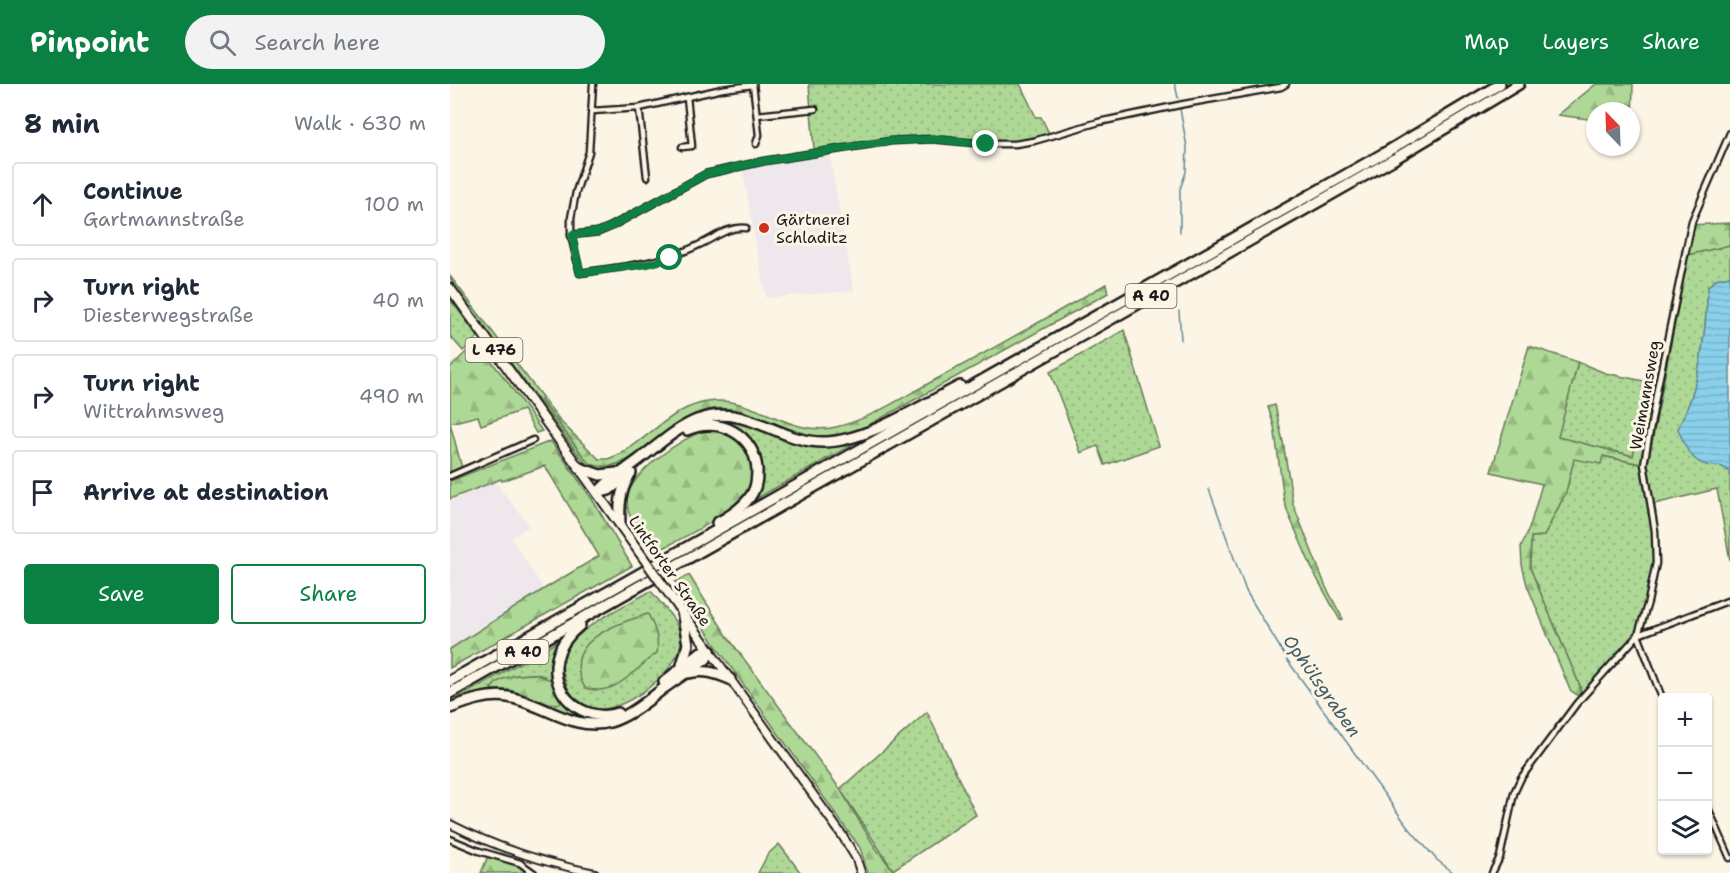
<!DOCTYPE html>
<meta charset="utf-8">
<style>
body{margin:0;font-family:"Shantell Sans",sans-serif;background:#f2f2f3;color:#1f2937}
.controls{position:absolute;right:18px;bottom:18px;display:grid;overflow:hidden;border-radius:6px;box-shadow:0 2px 4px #0004}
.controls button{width:54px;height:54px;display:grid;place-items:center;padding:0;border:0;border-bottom:2px solid #e0e1e3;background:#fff;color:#1f2937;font:30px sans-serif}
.compass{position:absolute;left:1136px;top:18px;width:54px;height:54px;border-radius:50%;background:#fff;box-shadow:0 2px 4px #0004;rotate:337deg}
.stop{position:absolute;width:18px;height:18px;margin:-14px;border:4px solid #0b8043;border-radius:50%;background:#fff}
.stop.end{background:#0b8043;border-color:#fff;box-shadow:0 2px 6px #0008}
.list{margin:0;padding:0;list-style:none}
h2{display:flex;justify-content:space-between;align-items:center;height:78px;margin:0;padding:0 24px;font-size:26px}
h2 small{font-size:20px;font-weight:400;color:#747a83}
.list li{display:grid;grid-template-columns:39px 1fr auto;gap:18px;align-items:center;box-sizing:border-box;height:84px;margin:0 12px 12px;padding:0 12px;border:2px solid #e0e1e3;border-radius:6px}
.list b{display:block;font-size:22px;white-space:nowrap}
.list p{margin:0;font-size:20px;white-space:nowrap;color:#747a83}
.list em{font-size:20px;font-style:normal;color:#747a83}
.actions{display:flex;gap:12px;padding:18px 24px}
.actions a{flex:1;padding:14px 0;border:2px solid #0b8043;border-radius:6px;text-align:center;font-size:21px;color:#0b8043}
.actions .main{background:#0b8043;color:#fff}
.icon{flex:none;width:33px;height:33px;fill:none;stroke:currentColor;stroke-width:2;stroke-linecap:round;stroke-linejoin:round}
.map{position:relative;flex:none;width:1280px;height:789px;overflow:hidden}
header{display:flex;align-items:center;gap:36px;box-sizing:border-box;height:84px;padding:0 30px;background:#0b8043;color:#fff}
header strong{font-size:28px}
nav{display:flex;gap:33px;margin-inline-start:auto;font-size:21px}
.search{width:420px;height:54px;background:#f2f2f3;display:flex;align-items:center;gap:15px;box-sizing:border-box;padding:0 21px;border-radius:33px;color:#747a83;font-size:22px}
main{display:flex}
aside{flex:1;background:#fff}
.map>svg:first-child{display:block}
</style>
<header>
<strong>Pinpoint</strong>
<div class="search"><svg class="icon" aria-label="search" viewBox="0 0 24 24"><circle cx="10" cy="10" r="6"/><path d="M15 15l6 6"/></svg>Search here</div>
<nav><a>Map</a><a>Layers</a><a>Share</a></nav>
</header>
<main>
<aside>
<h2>8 min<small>Walk · 630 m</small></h2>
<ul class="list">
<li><svg class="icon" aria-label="ahead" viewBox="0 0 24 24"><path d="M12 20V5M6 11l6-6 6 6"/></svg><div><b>Continue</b><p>Gartmannstraße</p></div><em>100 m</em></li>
<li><svg class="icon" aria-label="right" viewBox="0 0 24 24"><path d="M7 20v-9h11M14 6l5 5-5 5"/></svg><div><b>Turn right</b><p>Diesterwegstraße</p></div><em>40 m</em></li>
<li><svg class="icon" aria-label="right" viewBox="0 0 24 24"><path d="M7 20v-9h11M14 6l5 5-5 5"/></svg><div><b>Turn right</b><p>Wittrahmsweg</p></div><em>490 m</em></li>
<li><svg class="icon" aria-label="arrive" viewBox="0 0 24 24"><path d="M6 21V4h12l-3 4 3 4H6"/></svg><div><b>Arrive at destination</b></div></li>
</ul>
<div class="actions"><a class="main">Save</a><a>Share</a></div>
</aside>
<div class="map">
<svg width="1280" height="789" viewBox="0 0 1280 789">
<defs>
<pattern id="green-dots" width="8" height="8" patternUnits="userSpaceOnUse" patternTransform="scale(1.5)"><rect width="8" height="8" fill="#aed895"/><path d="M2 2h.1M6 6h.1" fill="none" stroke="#95b980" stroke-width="1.8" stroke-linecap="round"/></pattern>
<pattern id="forest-firs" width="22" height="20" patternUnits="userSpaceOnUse" patternTransform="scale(1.5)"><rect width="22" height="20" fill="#aed895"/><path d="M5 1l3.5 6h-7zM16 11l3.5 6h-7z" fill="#95b980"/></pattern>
<pattern id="water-rules" width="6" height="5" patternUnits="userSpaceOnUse" patternTransform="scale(1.5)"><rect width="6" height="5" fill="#8ad0eb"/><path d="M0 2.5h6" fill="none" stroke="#76b2c9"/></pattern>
</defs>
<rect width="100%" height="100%" fill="#fcf5e5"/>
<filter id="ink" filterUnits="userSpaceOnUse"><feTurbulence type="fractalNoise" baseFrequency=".0167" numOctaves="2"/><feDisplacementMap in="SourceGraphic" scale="12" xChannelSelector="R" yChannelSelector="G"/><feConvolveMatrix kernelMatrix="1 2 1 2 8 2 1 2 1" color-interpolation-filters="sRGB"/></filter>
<g filter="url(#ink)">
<g fill="#eee8ec">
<path d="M379,68l25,139 -88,7 -24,-130z"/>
<path d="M45,398l35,44 -19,12 33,51 -94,60v-148z"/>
</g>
<g fill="url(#green-dots)" stroke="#657a58" stroke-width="1.5" fill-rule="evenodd">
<path d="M359,0h211l16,33h5l8,16 -28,8h-13l-96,-4 -98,13z"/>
<path d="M1280,161v31l-14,3 -8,8c-3,49 -7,98 -30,142l25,34 19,2 8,7v88l-13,-71 -63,15 5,56 -22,73 -57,64v-11l-50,-118 1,-31 13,-1 22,-44 8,-34 27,5 1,-7 39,8 12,35 -5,-36 40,-208z"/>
<path d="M0,192l86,113 6,8 -1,3 39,52 15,14c13,-4 28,-6 40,-11 9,-5 18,-14 26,-20 35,-27 56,-33 98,-17 -20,-6 -39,-11 -59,-4 -30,10 -77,69 -109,53 -5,-2 -9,-8 -13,-13l-126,-171z"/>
<path d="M0,215l28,38 -15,14 -13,-15z"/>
<path d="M674,246l35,116 -54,19 -7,-19 -17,7 -31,-81z"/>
<path d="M1128,278l27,11 44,9 -16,74 -76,-19z"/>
<path d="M283,334l65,24 66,-7 -2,4 -115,65 8,-11 -1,-48 -57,-23z"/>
<path d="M201,507c10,13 27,29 30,46 4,30 -55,75 -83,72 -15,-2 -25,-9 -31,-23 -3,-8 -6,-18 -4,-27 5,-29 64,-54 88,-68z"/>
<path d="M116,553l-9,14 6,47 44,22 -24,1 -56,-21 -71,1v-2zM86,590l9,2 2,27c-18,-8 -34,-14 -54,-12l-2,-3 25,-13z"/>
<path d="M477,628l49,103 -83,55 -53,-81z"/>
<path d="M329,760l22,29h-43l10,-19z"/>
</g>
<g fill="url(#forest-firs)" stroke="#657a58" stroke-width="1.5">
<path d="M1146,0h37l-1,40 -1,-13h-36v9l-37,-5z"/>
<path d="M1280,139v22l-42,10 -6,-1 7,-29z"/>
<path d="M656,200l2,9 -241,133c-17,5 -32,11 -50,10 -38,-1 -70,-35 -110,-26 -37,7 -84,76 -120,51l-46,-61 1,-3 20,26 37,36h9l12,-5c24,-13 42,-35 67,-46 59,-27 95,32 149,19 34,-8 64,-28 95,-45 59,-31 117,-65 175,-98z"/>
<path d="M26,258l31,39 35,50 -6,2 -13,-23 -42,15 -3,-9 -28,7 12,45 -12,5v-105z"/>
<path d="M1079,262l49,16 -20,75 75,19 16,-74 7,2 -15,80 -38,-8 -2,8 -27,-5 -8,33 -22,44 -13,1 -1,31 50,118v11l-10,-7 -43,-105 -5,-20 -1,-18 9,-21 12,-42 -51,-12z"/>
<path d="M825,321l8,37 10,62 33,83 17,32 -3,1 -26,-47 -26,-60 -4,-13 -10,-74 -6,-19z"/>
<path d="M257,346c17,0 34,6 41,23 8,15 4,34 -7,47 -15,17 -65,41 -87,53 -9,-14 -26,-32 -27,-49 -2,-29 55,-67 80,-74z"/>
<path d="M101,357l41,58 40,67 -182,102v-19l94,-60 55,-33 -54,-90 -43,15 -1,-2 -51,20v-18z"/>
<path d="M239,491l38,61 113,153 35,58 20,26h-27l-8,-25 -142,-199 -43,-67z"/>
<path d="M198,530c7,14 11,23 9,39 -23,16 -41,45 -72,35 -26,-45 29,-64 63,-74z"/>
<path d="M85,590l16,6 10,21 -1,3 -13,-1 -37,-13h-19c6,-14 30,-16 44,-16z"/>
<path d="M38,772l37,12 -2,5h-42z"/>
</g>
<path fill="url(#water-rules)" stroke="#5e8898" stroke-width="1.5" d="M1280,192v196c-12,-10 -15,-4 -27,-8 -15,-6 -19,-22 -25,-35 23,-44 27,-93 30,-142l8,-8z"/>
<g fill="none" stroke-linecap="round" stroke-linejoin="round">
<g stroke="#5e8898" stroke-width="1.5">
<path d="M725,0l3,14"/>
<path d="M730,25l7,38 -1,25 -6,17v43"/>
<path d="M729,227l2,29"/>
<path d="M759,405l37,102 42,70 120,166 29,33 17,13"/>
</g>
<g stroke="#1c1c1c" stroke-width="9">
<g id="minor">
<path d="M143,0l-4,68 -13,40 -5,26v17l9,38c43,-6 84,-10 123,-30 14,-7 27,-17 43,-15"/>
<path d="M303,0l6,51 -3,9"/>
<path d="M189,24l8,69"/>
<path d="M142,27l47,-3 83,-19 31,-4"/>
<path d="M307,31l58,-6"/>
<path d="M232,63l10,-1 -5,-49"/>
<path d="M121,151l27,-3 12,-5 96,-53 58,-13 127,-20 41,-2 54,5h29l19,-3 65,-19 85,-18 97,-17 5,-3"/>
<path d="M0,392l83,-36"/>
<path d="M1212,614l-24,-63 92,-35"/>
<path d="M1258,724l22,50"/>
<path d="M0,755l29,12 41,12 14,10"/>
<path d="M1042,789l8,-16 14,-64 7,-15 56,-75 61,-68 10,-33 8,-39 -1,-32 -11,-67 14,-79 34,-164 38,-88"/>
</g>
</g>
<g stroke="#1c1c1c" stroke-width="10">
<path id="tertiary" d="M0,740c47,24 94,39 145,49"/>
</g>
<g stroke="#1c1c1c" stroke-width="11">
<path id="secondary" d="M260,567l132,184 14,23 5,15"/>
</g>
<g stroke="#1c1c1c" stroke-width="12">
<g id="primary">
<path d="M0,204l190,265"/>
<path d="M217,507l43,60"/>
</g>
</g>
<g stroke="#1c1c1c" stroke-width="14">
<g id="motorway">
<path d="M237,346c32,-14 67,4 70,39 0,8 0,16 -4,23 -7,14 -23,24 -36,31"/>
<path d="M130,384l20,7 17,-2"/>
<path d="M148,409c8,-12 20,-17 31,-26 22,-15 43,-37 68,-47 11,-4 24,-6 36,-4 32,5 58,27 92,26 42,-1 97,-37 135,-56"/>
<path d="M148,409l11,-3 22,-17"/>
<path d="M170,439c-1,-18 0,-31 9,-47"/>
<path d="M232,527l6,33 -6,21"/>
<path d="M130,541c-11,9 -20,20 -23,34 -8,36 28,65 61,54"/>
<path d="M239,589c15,-4 27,0 41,6"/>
<path d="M0,597l938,-530 112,-67"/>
<path d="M214,598l37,-30 9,-1"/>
<path d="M0,609l944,-534 125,-75"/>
<path d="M0,624c19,-7 38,-14 58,-11 35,6 65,35 102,25 20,-6 37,-21 54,-34 14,-10 28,-19 42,-29l4,-8"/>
</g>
</g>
<use href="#minor" stroke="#fcf5e5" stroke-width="4.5"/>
<use href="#tertiary" stroke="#fcf5e5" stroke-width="6"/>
<use href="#secondary" stroke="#fcf5e5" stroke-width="7"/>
<use href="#primary" stroke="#fcf5e5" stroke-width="8"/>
<use href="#motorway" stroke="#fcf5e5" stroke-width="9"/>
<g stroke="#1c1c1c" stroke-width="12" stroke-linecap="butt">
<path id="primary-bridge" d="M190,469l27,38"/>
</g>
<use href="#primary-bridge" stroke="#fcf5e5" stroke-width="8"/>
</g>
</g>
<g fill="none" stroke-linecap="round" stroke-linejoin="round" filter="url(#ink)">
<path stroke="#0b8043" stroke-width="8" d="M220,174l-22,6 -68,9 -8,-38 26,-3 12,-5 96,-53 58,-13 127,-20 41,-2 54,5"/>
</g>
<circle fill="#c8321e" stroke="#fcf5e5" stroke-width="2" cx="314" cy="144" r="6"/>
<g text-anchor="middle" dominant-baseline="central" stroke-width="6" stroke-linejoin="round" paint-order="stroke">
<g fill="#fcf5e5" stroke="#5f5d58" stroke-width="1.5">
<rect x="675.5" y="200" width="51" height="24" rx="4.5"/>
<rect x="15.5" y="254" width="57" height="24" rx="4.5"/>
<rect x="47.5" y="556" width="51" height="24" rx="4.5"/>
</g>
<g font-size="15" font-weight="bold" fill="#1c1c1c">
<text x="701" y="212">A 40</text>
<text x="44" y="266">L 476</text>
<text x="73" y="568">A 40</text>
</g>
<g font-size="16" fill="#1c1c1c" stroke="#fcf5e5" text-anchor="start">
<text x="326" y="135">Gärtnerei<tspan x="326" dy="18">Schladitz</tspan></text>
</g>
<g font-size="16" fill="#1c1c1c" stroke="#fcf5e5">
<text transform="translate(1195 311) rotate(-80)">Weimannsweg</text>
<text transform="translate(220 487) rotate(55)">Lintforter Straße</text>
</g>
<g font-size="18" font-style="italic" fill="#425b64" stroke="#fcf5e5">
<text transform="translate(872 602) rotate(55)">Ophülsgraben</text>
</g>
</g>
</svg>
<div class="controls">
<button>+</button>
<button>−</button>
<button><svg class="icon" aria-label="layers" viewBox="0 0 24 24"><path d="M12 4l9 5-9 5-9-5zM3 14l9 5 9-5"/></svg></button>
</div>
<svg class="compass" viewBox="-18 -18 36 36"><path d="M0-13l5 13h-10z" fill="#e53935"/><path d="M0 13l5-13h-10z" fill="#747a83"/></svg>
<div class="stop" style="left:220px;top:174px"></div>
<div class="stop end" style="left:536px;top:60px"></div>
</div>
</main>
